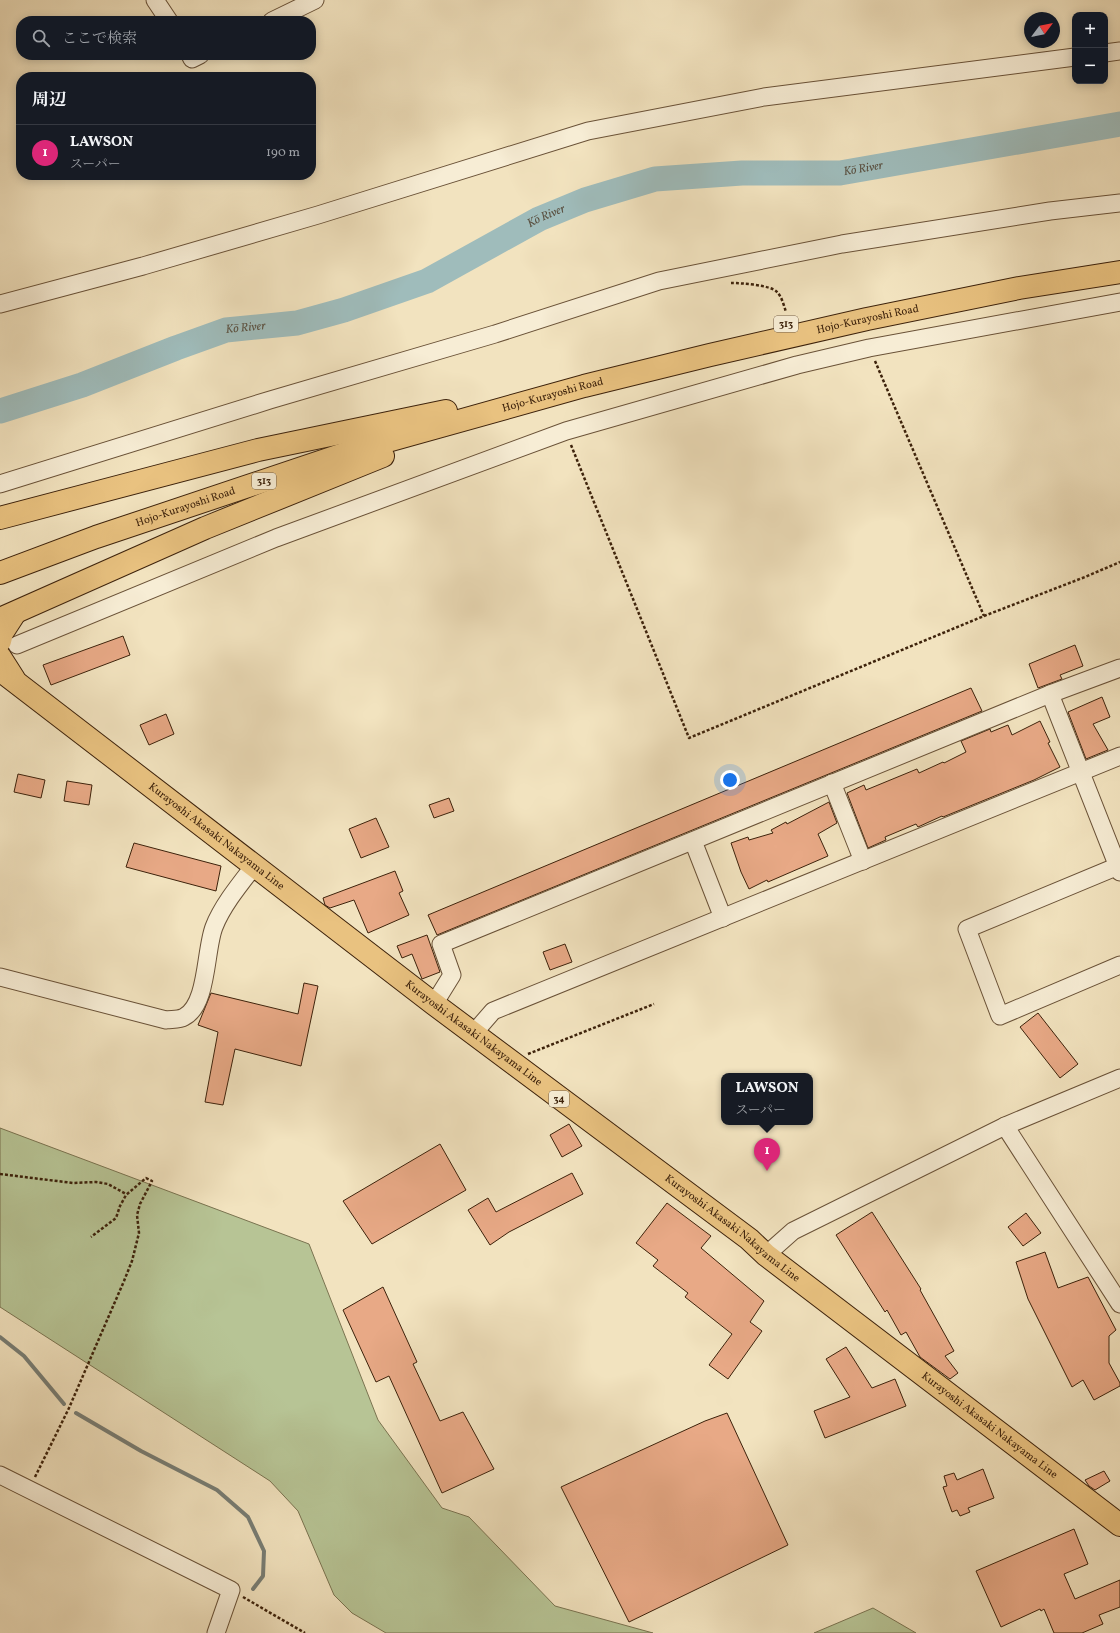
<!DOCTYPE html>
<html lang="ja">
<meta charset="utf-8">
<style>
body{margin:0;font-family:Vollkorn,"Noto Serif JP",serif;background:#20242c;color:#f1f3f6}
.controls{position:absolute;right:12px;top:12px;display:grid;overflow:hidden;border-radius:8px;box-shadow:0 2px 10px #0003}
.controls button{width:36px;height:36px;display:grid;place-items:center;padding:0;border:0;border-bottom:1px solid #363941;background:#171b24;color:#f1f3f6;font:20px sans-serif}
.compass{position:absolute;left:1024px;top:12px;width:36px;height:36px;border-radius:50%;background:#171b24;box-shadow:0 2px 10px #0003;rotate:58deg}
.you{position:absolute;left:730px;top:780px;width:14px;height:14px;margin:-10px;border:3px solid #fff;border-radius:50%;background:#1a73e8;box-shadow:0 0 0 6px #1a73e833}
.badge{display:grid;place-items:center;width:26px;height:26px;border-radius:50%;background:#db2777;color:#fff;font-size:13px;font-weight:700}
.pin{position:absolute;translate:-50% -33px;filter:drop-shadow(0 1px 2px #0008)}
.pin::after{content:'';position:absolute;top:21px;width:14px;height:12px;background:inherit;clip-path:polygon(0 0,100% 0,50% 100%)}
.popup{position:absolute;left:721px;top:1073px;width:92px;height:52px;box-sizing:border-box;display:grid;place-content:center;border-radius:8px;background:#171b24;filter:drop-shadow(0 1px 3px #0005);font-size:13px;white-space:nowrap;color:#9ea1a6}
.popup b{font-size:15px;color:#f1f3f6}
.popup::after{content:'';position:absolute;left:50%;top:100%;margin-left:-8px;border:8px solid transparent;border-top-color:#171b24}
.list{margin:0;padding:0;list-style:none}
h2{display:flex;justify-content:space-between;align-items:center;height:52px;margin:0;padding:0 16px;font-size:17px}
h2 small{font-size:13px;font-weight:400;color:#9ea1a6}
.list li{display:grid;grid-template-columns:26px 1fr auto;gap:12px;align-items:center;box-sizing:border-box;height:56px;padding:0 16px;border-top:1px solid #363941}
.list b{display:block;font-size:15px;white-space:nowrap}
.list p{margin:0;font-size:13px;white-space:nowrap;color:#9ea1a6}
.list em{font-size:13px;font-style:normal;color:#9ea1a6}
.icon{flex:none;width:22px;height:22px;fill:none;stroke:currentColor;stroke-width:2;stroke-linecap:round;stroke-linejoin:round}
.map{position:relative;flex:none;width:1120px;height:1633px;overflow:hidden}
.search{position:absolute;background:#171b24;box-shadow:0 2px 10px #0003;left:16px;top:16px;width:300px;height:44px;display:flex;align-items:center;gap:10px;box-sizing:border-box;padding:0 14px;border-radius:16px;color:#9ea1a6;font-size:15px}
.panel{position:absolute;background:#171b24;box-shadow:0 2px 10px #0003;left:16px;top:72px;width:300px;height:108px;border-radius:16px}
.map>svg:first-child{display:block}
</style>
<div class="map">
<svg width="1120" height="1633" viewBox="0 0 1120 1633">
<rect width="100%" height="100%" fill="#f2e3bf"/>
<filter id="stains"><feTurbulence type="fractalNoise" baseFrequency=".005" numOctaves="4"/><feColorMatrix values="0 0 0 0 .2 0 0 0 0 .09 0 0 0 0 .02 0 0 0 .5 -.17"/></filter>
<radialGradient id="worn" r=".72"><stop offset=".6" stop-color="#630" stop-opacity="0"/><stop offset="1" stop-color="#630" stop-opacity=".3"/></radialGradient>
<g fill="#b7c495" stroke="#7a7350">
<path d="M0,1128l309,116 69,176 64,88 27,9 86,89 98,27h-267l-34,-20 -18,-18 -36,-84 -28,-30 -270,-174z"/>
<path d="M873,1608l43,25h-102z"/>
</g>
<g fill="none" stroke-linecap="round" stroke-linejoin="round">
<g stroke="#787e75" stroke-width="4">
<path d="M0,1337l24,19 40,48"/>
<path d="M76,1413l65,38 76,39 31,27 16,34 -1,25 -10,13"/>
</g>
<path stroke="#9fbcbb" stroke-width="25" id="s1" d="M0,411l82,-26 94,-37 50,-18 71,-7 47,-13 83,-29 112,-62 46,-19 70,-21 87,-6h98l280,-49"/>
</g>
<g fill="#e8a986" stroke="#3d220b">
<path d="M123,636l7,19 -79,30 -8,-20z"/>
<path d="M1075,645l8,21 -23,9 2,4 -24,9 -9,-24z"/>
<path d="M971,688l11,23 -545,224 -9,-20z"/>
<path d="M1102,697l8,20 -17,7 15,26 -22,9 -18,-47z"/>
<path d="M166,714l8,20 -25,11 -9,-20z"/>
<path d="M1040,721l10,21 -2,1 12,24 -26,13 -91,37 -1,-1 -24,11 -2,-3 -31,13 1,3 -18,8 -21,-55 17,-8 2,5 51,-21 2,4 24,-11 1,1 22,-11 -5,-11 29,-12 1,3 17,-7 4,10z"/>
<path d="M18,774l27,6 -4,18 -27,-6z"/>
<path d="M67,781l25,4 -3,20 -25,-4z"/>
<path d="M449,798l5,13 -20,7 -5,-13z"/>
<path d="M829,802l8,21 -19,11 10,22 -60,26 -1,-2 -18,9 -8,-17 -10,-29 17,-6 1,3 24,-7 -2,-3 15,-8 1,2z"/>
<path d="M376,818l13,29 -28,11 -12,-29z"/>
<path d="M134,843l87,23 -5,25 -90,-24z"/>
<path d="M395,871l8,20 -4,2 10,22 -41,18 -14,-33 -24,8 -5,-3 -2,-7z"/>
<path d="M427,935l13,37 -18,7 -10,-25 -10,4 -5,-12z"/>
<path d="M565,944l7,18 -22,8 -7,-18z"/>
<path d="M304,983l14,3 -17,80 -66,-17 -12,56 -18,-3 13,-70 -20,-7 13,-32 87,21z"/>
<path d="M1038,1013l40,51 -18,14 -40,-51z"/>
<path d="M569,1124l13,22 -20,11 -12,-22z"/>
<path d="M440,1144l26,46 -94,54 -29,-43z"/>
<path d="M572,1173l11,21 -74,38 -19,13 -22,-35 20,-12 8,14z"/>
<path d="M667,1203l44,33 -10,12 63,53 -14,21 12,9 -34,48 -19,-14 23,-31 -47,-37 3,-4 -35,-27 5,-6 -22,-17z"/>
<path d="M872,1212l49,77 -1,1 34,61 -9,5 13,17 -8,6 -30,-22 -14,-25 -5,3 -14,-25 -2,2 -49,-77z"/>
<path d="M1026,1213l15,20 -18,13 -15,-19z"/>
<path d="M1045,1252l13,36 30,-11 28,53 -7,6v27l11,20v3l-26,14 -11,-20 -11,7 -44,-88 -12,-37z"/>
<path d="M383,1287l34,75 -4,2 27,57 23,-9 31,57 -52,24 -53,-117 -13,6 -33,-72z"/>
<path d="M846,1347l26,41 23,-9 11,27 -81,32 -11,-27 36,-14 -24,-38z"/>
<path d="M727,1413l61,132 -159,77 -68,-135 144,-66z"/>
<path d="M983,1469l11,29 -26,10 2,4 -10,4 -3,-6 -5,2 -9,-25 4,-1 -3,-10 10,-3 3,7z"/>
<path d="M1104,1471l6,10 -15,9 -6,-4 -4,-6z"/>
<path d="M1074,1529l14,35 -24,10 11,25 45,-19v27l-21,8 4,9 -21,9h-28l-10,-24 -3,2 -1,-2 -39,18 -25,-56z"/>
</g>
<g fill="none" stroke-linecap="round" stroke-linejoin="round">
<g stroke="#6a5238" stroke-width="19">
<g id="minor">
<path d="M155,0l14,21"/>
<path d="M272,21l43,-21"/>
<path d="M1105,53l15,-2"/>
<path d="M190,55l2,4 8,-4"/>
<path d="M0,304l143,-38 175,-51 270,-84 176,-34 311,-40"/>
<path d="M0,484l270,-84 225,-66 164,-53 183,-37 208,-33 70,-8"/>
<path d="M17,645l259,-107 290,-107 231,-66 72,-17 251,-46"/>
<path d="M1050,694l70,178"/>
<path d="M832,783l31,78"/>
<path d="M693,841l30,77"/>
<path d="M1118,866l-151,63 33,87 120,-51"/>
<path d="M0,977l166,43c5,-1 13,0 18,-3 24,-12 21,-67 30,-90 8,-21 26,-43 40,-61"/>
<path d="M434,1004l18,-29 -11,-31 609,-250 70,-26"/>
<path d="M473,1034l20,-23 627,-255"/>
<path d="M1005,1126l115,178"/>
<path d="M766,1255l27,-24 212,-105 115,-48"/>
<path d="M0,1475l231,115 -15,43"/>
</g>
</g>
<g stroke="#3d220b" stroke-width="24">
<g id="major">
<path id="s2" d="M0,670l434,334 315,235 17,16 354,270"/>
</g>
</g>
<g stroke="#3d220b" stroke-width="24">
<g id="highway">
<path d="M0,518l258,-68 188,-39"/>
<path id="s3" d="M0,573l96,-36 263,-88 225,-63 126,-31 157,-36 152,-31 101,-16"/>
<path d="M0,619l205,-91 178,-72"/>
<path d="M0,641l2,-8 13,-20"/>
<path d="M0,657l14,22"/>
</g>
</g>
<g stroke="#3d220b" stroke-width="2.5" stroke-dasharray="3 2" stroke-linecap="butt">
<path d="M731,283c10,0 40,2 46,9 5,5 7,14 9,20"/>
<path d="M875,361l109,255"/>
<path d="M571,445l118,293 295,-122 101,-39 35,-15"/>
<path d="M528,1054l126,-50"/>
<path d="M0,1174l73,9 23,-1 12,2 18,10"/>
<path d="M35,1477l34,-69 55,-127 8,-20 7,-28 -2,-18 3,-11 12,-23 -6,-3 -20,17 -6,11 -4,12 -25,19"/>
<path d="M243,1597l62,36"/>
</g>
<use href="#minor" stroke="#f7edd5" stroke-width="17"/>
<use href="#major" stroke="#e9c280" stroke-width="22"/>
<use href="#highway" stroke="#e9c280" stroke-width="22"/>
</g>
<g text-anchor="middle" dominant-baseline="central" stroke-width="4" stroke-linejoin="round" paint-order="stroke">
<g fill="#f7edd5" stroke="#755f48" stroke-width="1">
<rect x="774" y="316" width="24" height="16" rx="3"/>
<rect x="252" y="473" width="24" height="16" rx="3"/>
<rect x="549" y="1091" width="20" height="16" rx="3"/>
</g>
<g font-size="10" font-weight="bold" fill="#3d220b">
<text x="786" y="324">313</text>
<text x="264" y="481">313</text>
<text x="559" y="1099">34</text>
</g>
<g font-size="11" fill="#3d220b" stroke="#f7edd5">
<text stroke="none"><textPath href="#s3" startOffset="905">Hojo-Kurayoshi Road</textPath></text>
<text stroke="none"><textPath href="#s3" startOffset="581">Hojo-Kurayoshi Road</textPath></text>
<text stroke="none"><textPath href="#s3" startOffset="197">Hojo-Kurayoshi Road</textPath></text>
<text stroke="none"><textPath href="#s2" startOffset="273">Kurayoshi Akasaki Nakayama Line</textPath></text>
<text stroke="none"><textPath href="#s2" startOffset="597">Kurayoshi Akasaki Nakayama Line</textPath></text>
<text stroke="none"><textPath href="#s2" startOffset="921">Kurayoshi Akasaki Nakayama Line</textPath></text>
<text stroke="none"><textPath href="#s2" startOffset="1245">Kurayoshi Akasaki Nakayama Line</textPath></text>
</g>
<g font-size="12" font-style="italic" fill="#5a5040" stroke="#f7edd5">
<text stroke="none"><textPath href="#s1" startOffset="908">Kō River</textPath></text>
<text stroke="none"><textPath href="#s1" startOffset="584">Kō River</textPath></text>
<text stroke="none"><textPath href="#s1" startOffset="260">Kō River</textPath></text>
</g>
</g>
<rect width="100%" height="100%" filter="url(#stains)"/>
<rect width="100%" height="100%" fill="url(#worn)"/>
</svg>
<div class="controls">
<button>+</button>
<button>−</button>
</div>
<svg class="compass" viewBox="-18 -18 36 36"><path d="M0-13l5 13h-10z" fill="#e53935"/><path d="M0 13l5-13h-10z" fill="#9ea1a6"/></svg>
<div class="you"></div>
<div class="pin badge" style="left:767px;top:1171px">1</div>
<div class="popup"><b>LAWSON</b>スーパー</div>
<div class="search"><svg class="icon" aria-label="search" viewBox="0 0 24 24"><circle cx="10" cy="10" r="6"/><path d="M15 15l6 6"/></svg>ここで検索</div>
<section class="panel">
<h2>周辺<small></small></h2>
<ul class="list">
<li><span class="badge">1</span><div><b>LAWSON</b><p>スーパー</p></div><em>190 m</em></li>
</ul>
</section>
</div>
